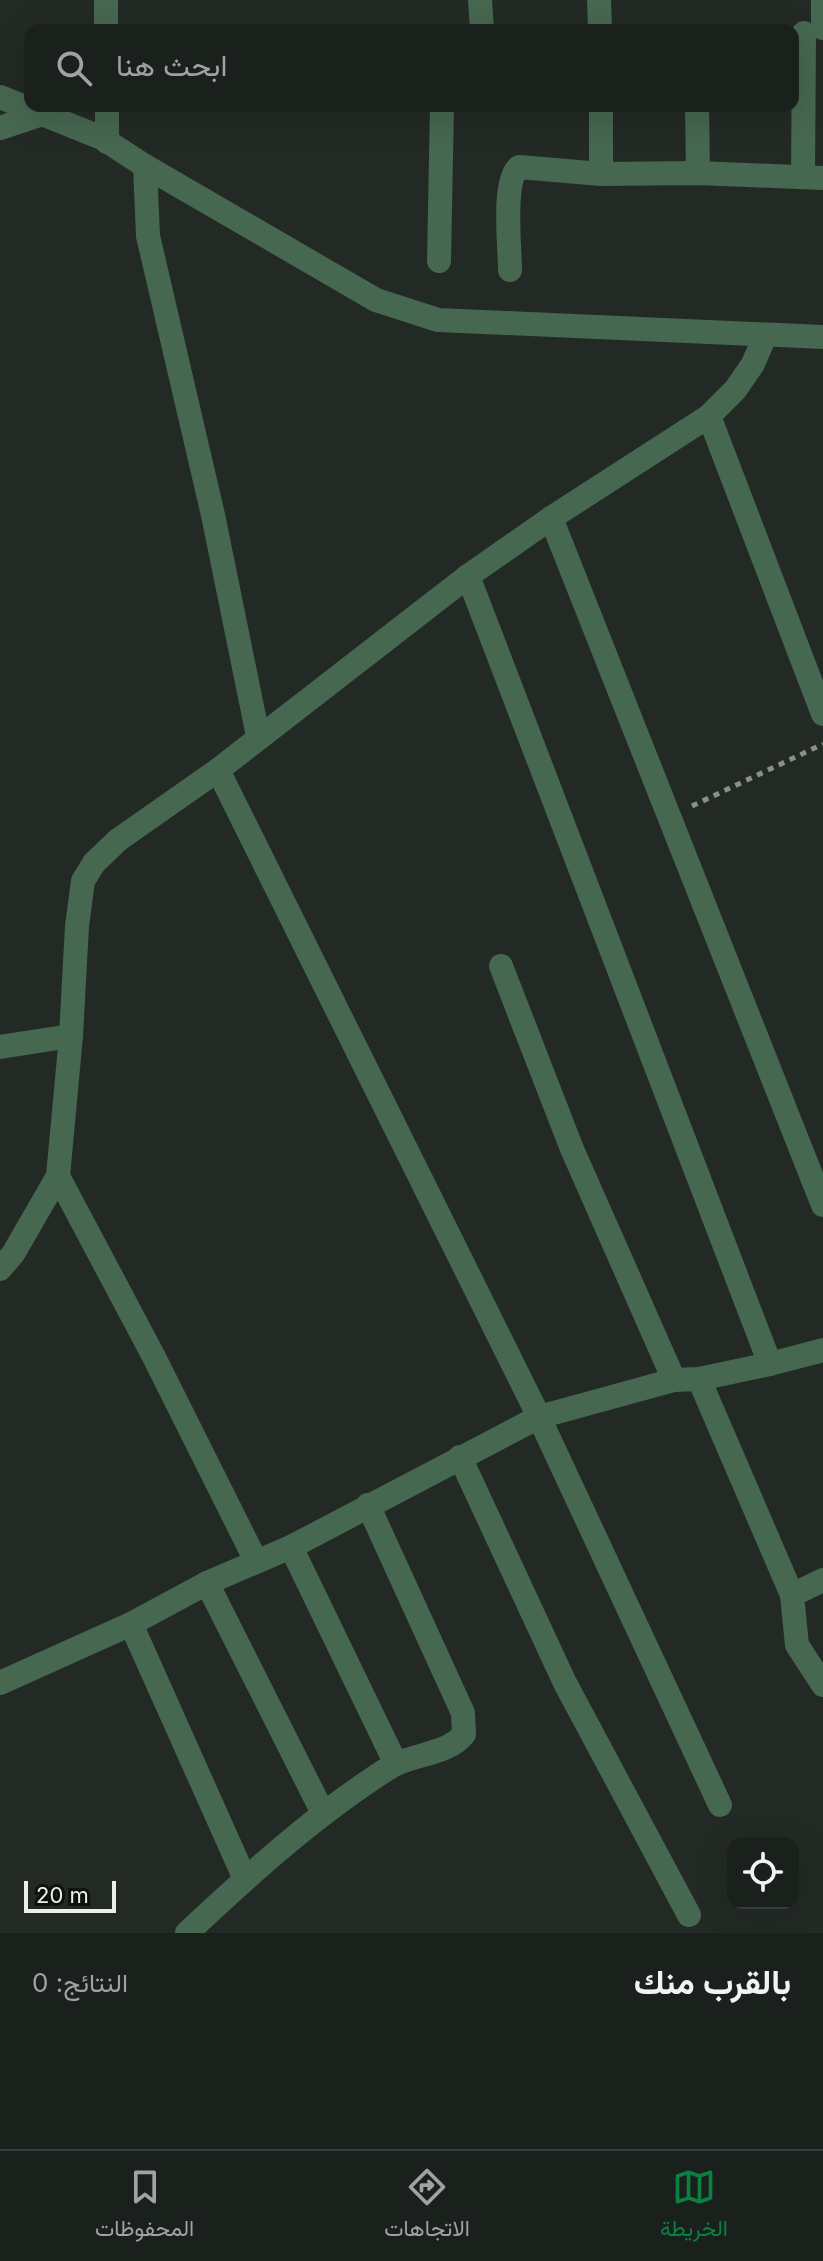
<!DOCTYPE html>
<html lang="ar">
<meta charset="utf-8">
<style>
:root{--surface:#1a201c;--page:#272d29;--text:#f1f3f6;--muted:#9fa3a3;--line:#383e3b;--accent:#0b8043}
body{margin:0;font-family:Inter,Vazirmatn,sans-serif;background:var(--page);color:var(--text);direction:rtl}
.controls{position:absolute;right:24px;bottom:24px;display:grid;overflow:hidden;border-radius:16px;box-shadow:0 8px 32px #0002}
.controls button{width:72px;height:72px;display:grid;place-items:center;padding:0;border:0;border-bottom:2px solid var(--line);background:var(--surface);color:var(--text);font:40px sans-serif}
.scale{position:absolute;left:24px;bottom:20px;width:92px;box-sizing:border-box;padding-left:8px;border:4px solid #eaefeb;border-top:0;font-size:22px;line-height:28px;white-space:nowrap;color:#eaefeb;-webkit-text-stroke:6px #0e120f;paint-order:stroke}
.list{margin:0;padding:0;list-style:none}
h2{display:flex;justify-content:space-between;align-items:center;height:104px;margin:0;padding:0 32px;font-size:34px}
h2 small{font-size:26px;font-weight:400;color:var(--muted)}
.icon{flex:none;width:44px;height:44px;fill:none;stroke:currentColor;stroke-width:2;stroke-linecap:round;stroke-linejoin:round}
.map{position:relative;flex:none;width:823px;height:1933px;overflow:hidden;direction:ltr}
.search{position:absolute;background:var(--surface);box-shadow:0 8px 32px #0002;left:24px;right:24px;top:24px;height:88px;display:flex;align-items:center;gap:20px;box-sizing:border-box;padding:0 28px;border-radius:16px;color:var(--muted);font-size:30px}
.sheet{height:216px;background:var(--surface)}
nav{display:flex;justify-content:space-around;align-items:center;box-sizing:border-box;height:112px;border-top:2px solid var(--line);background:var(--surface);font-size:22px;color:var(--muted)}
nav a{display:grid;justify-items:center;gap:4px}
nav .on{color:var(--accent)}
.map>svg:first-child{display:block}
.lines{fill:none;stroke-linecap:round;stroke-linejoin:round}
.path{stroke:#898f8a;stroke-width:5;stroke-dasharray:6 6;stroke-linecap:butt}
.street{stroke:#466750;stroke-width:24}
</style>
<div class="map">
<svg width="823" height="1933" viewBox="0 0 823 1933">
<rect width="100%" height="100%" fill="#232a25"/>
<g class="lines">
<polyline class="path" points="692,806 823,744"/>
<g class="street">
<polyline points="106,0 106,30"/>
<polyline points="480,0 482,30"/>
<polyline points="599,0 600,30"/>
<polyline points="823,0 823,28"/>
<polyline points="0,97 102,138 145,166 376,300 438,320 823,337"/>
<polyline points="107,106 107,142"/>
<polyline points="601,106 601,174"/>
<polyline points="697,106 698,173"/>
<polyline points="0,128 42,114"/>
<polyline points="145,166 148,236 213,515 258,736"/>
<polyline points="803,177 804,33"/>
<polyline points="439,261 442,106"/>
<path d="M510,270C510,247 502,181 519,167L601,174L698,173L823,178"/>
<polyline points="709,416 823,714"/>
<polyline points="551,518 823,1205"/>
<polyline points="468,576 770,1364"/>
<polyline points="218,770 539,1417 720,1805"/>
<polyline points="501,966 572,1149 674,1380"/>
<polyline points="0,1047 71,1036"/>
<polyline points="58,1176 154,1357 256,1561"/>
<polyline points="0,1269 13,1254 58,1176 71,1036 77,926 83,881 94,863 118,840 218,770 468,576 551,518 709,416 735,390 753,364 765,336"/>
<polyline points="699,1379 792,1595 797,1645 823,1685"/>
<polyline points="460,1457 565,1683 689,1915"/>
<polyline points="291,1547 396,1764"/>
<polyline points="207,1583 323,1813"/>
<polyline points="792,1595 823,1580"/>
<polyline points="131,1624 245,1879"/>
<polyline points="0,1683 131,1624 207,1583 291,1547 539,1417 674,1380 699,1379 770,1364 823,1350"/>
<path d="M187,1933C251,1873 317,1813 392,1766C414,1754 449,1754 464,1734L463,1713L368,1505"/>
</g>
</g>
</svg>
<div class="controls">
<button><svg class="icon" aria-label="locate" viewBox="0 0 24 24"><circle cx="12" cy="12" r="6"/><path d="M12 2v4M12 18v4M2 12h4M18 12h4"/></svg></button>
</div>
<div class="scale">20 m</div>
<div class="search"><svg class="icon" aria-label="search" viewBox="0 0 24 24"><circle cx="10" cy="10" r="6"/><path d="M15 15l6 6"/></svg>ابحث هنا</div>
</div>
<section class="sheet">
<h2>بالقرب منك<small>النتائج: 0</small></h2>
<ul class="list">
</ul>
</section>
<nav>
<a class="on"><svg class="icon" aria-label="map" viewBox="0 0 24 24"><path d="M3 6l6-2 6 2 6-2v14l-6 2-6-2-6 2zM9 4v14M15 6v14"/></svg>الخريطة</a>
<a><svg class="icon" aria-label="directions" viewBox="0 0 24 24"><path d="M12 3l9 9-9 9-9-9zM9 14v-3h6M13 9l2 2-2 2"/></svg>الاتجاهات</a>
<a><svg class="icon" aria-label="saved" viewBox="0 0 24 24"><path d="M7 4h10v16l-5-4-5 4z"/></svg>المحفوظات</a>
</nav>
